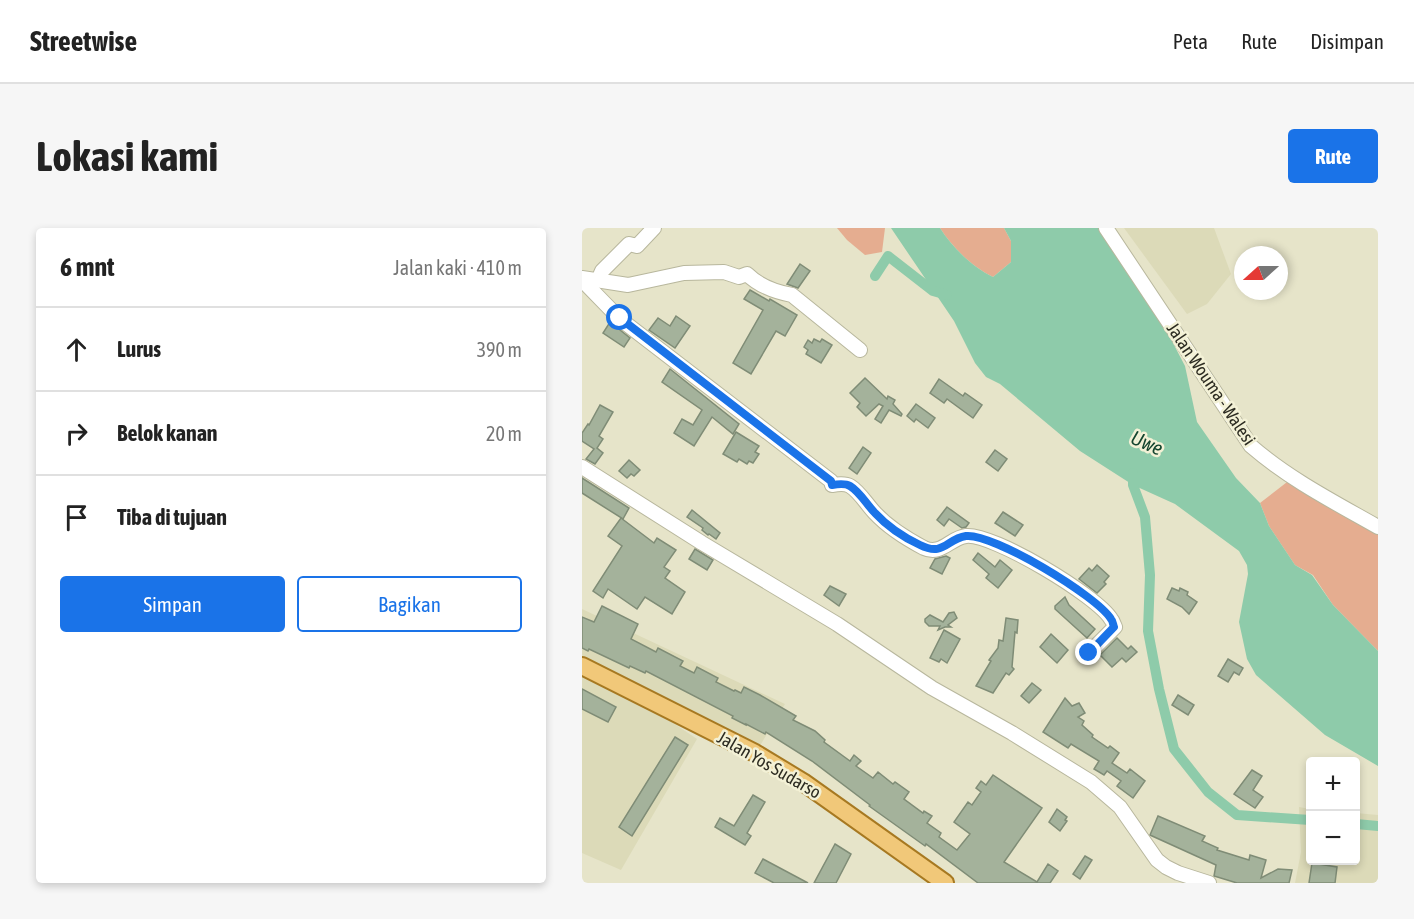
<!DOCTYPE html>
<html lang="id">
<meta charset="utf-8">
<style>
:root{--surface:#fff;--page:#f6f6f6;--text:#222;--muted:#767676;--line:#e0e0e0;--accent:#1a73e8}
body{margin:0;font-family:"Asap Condensed",sans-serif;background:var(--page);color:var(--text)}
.controls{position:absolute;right:18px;bottom:18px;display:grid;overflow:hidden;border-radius:6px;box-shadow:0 3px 9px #0003}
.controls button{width:54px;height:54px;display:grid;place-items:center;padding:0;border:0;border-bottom:2px solid var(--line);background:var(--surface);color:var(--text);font:30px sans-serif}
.compass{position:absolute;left:652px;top:18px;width:54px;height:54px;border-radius:50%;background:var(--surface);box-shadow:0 3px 9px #0003;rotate:249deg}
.stop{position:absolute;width:18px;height:18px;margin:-14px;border:4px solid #1a73e8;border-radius:50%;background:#fff}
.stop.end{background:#1a73e8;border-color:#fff;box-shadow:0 2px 6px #0008}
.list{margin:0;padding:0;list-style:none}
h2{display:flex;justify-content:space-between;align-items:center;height:78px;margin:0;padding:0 24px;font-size:26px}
h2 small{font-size:20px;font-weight:400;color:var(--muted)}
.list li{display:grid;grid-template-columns:39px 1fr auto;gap:18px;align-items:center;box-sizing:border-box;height:84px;padding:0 24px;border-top:2px solid var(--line)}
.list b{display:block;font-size:22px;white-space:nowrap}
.list em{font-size:20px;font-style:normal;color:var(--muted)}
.actions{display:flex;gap:12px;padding:18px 24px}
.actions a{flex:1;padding:14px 0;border:2px solid var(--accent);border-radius:6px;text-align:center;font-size:21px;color:var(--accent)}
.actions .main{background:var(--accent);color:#fff}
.icon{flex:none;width:33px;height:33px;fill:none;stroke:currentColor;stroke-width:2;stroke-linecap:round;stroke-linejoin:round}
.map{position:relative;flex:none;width:796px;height:655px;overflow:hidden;border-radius:6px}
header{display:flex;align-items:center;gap:36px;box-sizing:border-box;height:84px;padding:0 30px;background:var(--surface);border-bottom:2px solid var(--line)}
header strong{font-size:28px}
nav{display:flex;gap:33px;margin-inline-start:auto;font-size:21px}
.intro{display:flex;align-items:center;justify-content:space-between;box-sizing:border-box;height:144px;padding:0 36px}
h1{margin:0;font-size:42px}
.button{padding:15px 27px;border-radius:6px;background:var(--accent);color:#fff;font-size:21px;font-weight:700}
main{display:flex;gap:36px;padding:0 36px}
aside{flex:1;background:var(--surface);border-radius:6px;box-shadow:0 3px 9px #0003}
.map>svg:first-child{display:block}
.built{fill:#dcdab8}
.green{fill:#e5ad90}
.water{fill:#8ecbaa}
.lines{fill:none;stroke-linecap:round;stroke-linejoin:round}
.canal{stroke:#8ecbaa;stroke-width:10}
.building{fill:#a4b29b;stroke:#7f8c76;stroke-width:1.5}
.minor-casing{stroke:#b8b79d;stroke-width:16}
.major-casing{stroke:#a77921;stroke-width:20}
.minor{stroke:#fff;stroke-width:14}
.major{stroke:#f1c879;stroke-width:16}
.route{stroke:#1a73e8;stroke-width:8}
.labels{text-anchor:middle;stroke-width:5;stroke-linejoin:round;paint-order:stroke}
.street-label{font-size:18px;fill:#2d2c22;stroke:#f3f1d6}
.water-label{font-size:20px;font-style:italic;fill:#14452f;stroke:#f3f1d6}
</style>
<header>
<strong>Streetwise</strong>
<nav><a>Peta</a><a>Rute</a><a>Disimpan</a></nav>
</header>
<div class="intro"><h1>Lokasi kami</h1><a class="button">Rute</a></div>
<main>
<aside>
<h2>6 mnt<small>Jalan kaki · 410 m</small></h2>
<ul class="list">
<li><svg class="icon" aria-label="ahead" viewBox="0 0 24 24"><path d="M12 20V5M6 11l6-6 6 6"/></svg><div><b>Lurus</b></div><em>390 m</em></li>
<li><svg class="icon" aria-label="right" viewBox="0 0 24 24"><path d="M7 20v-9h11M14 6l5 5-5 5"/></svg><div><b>Belok kanan</b></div><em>20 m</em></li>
<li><svg class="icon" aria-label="arrive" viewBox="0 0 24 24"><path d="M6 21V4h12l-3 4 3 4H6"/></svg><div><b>Tiba di tujuan</b></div></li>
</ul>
<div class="actions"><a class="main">Simpan</a><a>Bagikan</a></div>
</aside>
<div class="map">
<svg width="796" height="655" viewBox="0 0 796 655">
<rect width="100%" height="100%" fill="#e6e4c9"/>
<g class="built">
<polygon points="542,0 632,0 649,46 625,76 605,86"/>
<polygon points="0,381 203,476 176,521 99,478 0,428"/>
<polygon points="0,446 54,470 115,511 39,642 0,625"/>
<polygon points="717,579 728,581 728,632 774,632 774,585 796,587 796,655 713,655 719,624"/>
</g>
<g class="green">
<polygon points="255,0 303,0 300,24 283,27 265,12"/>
<path d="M358,0H422L429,13V34L411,49C390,39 370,19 358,0Z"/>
<polygon points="709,251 796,298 796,423 751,377 731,347 713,337 687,298 678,275"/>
</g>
<path class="water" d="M309,0H358C370,19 390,39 411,49L429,34V13L422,0H521L568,71L603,138L615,194L654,250L678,275L687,298L713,337L730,347L751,377L796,423V538L743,507L674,447L665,431L657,394L666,346L665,337L657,323L593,276L551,257L498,223L418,156L404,149L393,135L372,93Z"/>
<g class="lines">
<g class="canal">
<polyline points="293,48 306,28 351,63 365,67"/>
<polyline points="551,245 551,257 563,289 568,347 566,403 577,461 592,521 626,564 655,587 728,592"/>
<polyline points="774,596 796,598"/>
</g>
</g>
<g class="building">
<polygon points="218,36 228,43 216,60 205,56"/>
<polygon points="168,62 187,73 188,71 215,87 203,108 194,103 169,146 151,135 181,82 162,71"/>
<polygon points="94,88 108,98 93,120 67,102 76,90 88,98"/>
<polygon points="28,94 48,110 42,119 21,105"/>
<polygon points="232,111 238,114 240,111 250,117 239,135 224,126 226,122 222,119 226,112 230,115"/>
<polygon points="88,141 157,196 151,206 130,189 112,218 92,205 100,191 111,197 120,182 80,154"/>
<polygon points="283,150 305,171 306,168 313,172 311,176 320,186 319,188 307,182 299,195 293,191 301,178 297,176 284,188 275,179 278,175 268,165"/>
<polygon points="357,151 381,168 383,165 400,177 391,190 365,171 362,175 348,165"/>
<polygon points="334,176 353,190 346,200 334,191 332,194 325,188"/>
<polygon points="18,177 31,184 17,208 21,211 15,220 21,225 13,236 4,231 12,221 0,213 0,205 6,196 7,197"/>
<polygon points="154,204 177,218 173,224 177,226 171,235 167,233 165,236 157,231 155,234 141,226"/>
<polygon points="281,219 289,225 275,246 267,240"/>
<polygon points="413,222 425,231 416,243 404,234"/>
<polygon points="47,232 58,242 52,248 49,246 45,250 37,243"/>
<polygon points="0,250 47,280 41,291 0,265"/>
<polygon points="365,279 387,295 384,299 380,300 367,291 362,298 355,292"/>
<polygon points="110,282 138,305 134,311 127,306 126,307 120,302 121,300 105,289"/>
<polygon points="421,284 441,297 433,308 413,295"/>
<polygon points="39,290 72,315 75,310 94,322 82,339 88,343 83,350 103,364 90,386 63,369 55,381 26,361 21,370 11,363 40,318 26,308"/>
<polygon points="113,321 131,332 125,342 107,331"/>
<polygon points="396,325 413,339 418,332 430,342 416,360 404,350 407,346 391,332"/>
<polygon points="364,328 368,330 360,346 348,340 353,331"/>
<polygon points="515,337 527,348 522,354 524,356 515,365 497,351 507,340 510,343"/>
<polygon points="248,358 264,366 257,378 242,367"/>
<polygon points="590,360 597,363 598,360 606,364 605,367 615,374 607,386 600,379 585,371"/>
<polygon points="483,369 487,377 513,401 505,410 473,381 473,378"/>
<polygon points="20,378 56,396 49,411 74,424 76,420 101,433 98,438 112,445 115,439 136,450 134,454 152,463 153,462 159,465 162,459 178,467 214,488 211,492 233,503 243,512 242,514 268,533 272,527 279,533 274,538 291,550 296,544 311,556 313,554 327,564 322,571 341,585 342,583 350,588 345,595 359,605 357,609 375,622 388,606 372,594 386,574 390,577 399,564 394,560 399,553 404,557 411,547 460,580 422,634 455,654 466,636 476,643 468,655 396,655 344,616 343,618 287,578 288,577 230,533 184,504 183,506 164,496 164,497 150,490 151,488 64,443 63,445 48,438 47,440 7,421 6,423 0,420 0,389 12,394"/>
<polygon points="372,384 375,390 366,397 369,399 363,399 356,402 358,398 347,398 343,394 343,391 348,387 361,394 367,385"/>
<polygon points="424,390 436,392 435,405 433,404 430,439 432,441 427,447 424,445 411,465 394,458 409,433 407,432 416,420 417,412 421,413"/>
<polygon points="362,402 378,411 365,435 359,431 357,434 348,430"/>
<polygon points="469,406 486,422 475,435 458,419"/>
<polygon points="535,410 546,421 549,418 555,424 544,434 540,430 530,439 518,427"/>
<polygon points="646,431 661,440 657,447 652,444 646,454 636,448"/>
<polygon points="450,455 459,462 447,475 439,468"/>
<polygon points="0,461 34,479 26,494 0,481"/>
<polygon points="596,467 612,477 606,487 590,477"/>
<polygon points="483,470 490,478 497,475 503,485 496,489 502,493 500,497 511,507 510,509 526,520 528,518 537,525 530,535 545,545 548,541 563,553 551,570 535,558 539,553 525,543 522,547 512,541 517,533 489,516 486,520 461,504"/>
<polygon points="93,509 106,517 50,608 37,599"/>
<polygon points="670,542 680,548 671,562 681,569 673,580 652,566"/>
<polygon points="171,567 183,574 165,605 169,608 163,617 133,599 138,590 152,598"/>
<polygon points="475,581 485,589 483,592 485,593 478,603 467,594"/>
<polygon points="576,588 623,608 620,613 636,620 635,622 667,632 668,627 684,632 679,650 696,641 710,642 707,655 655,655 632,648 634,637 568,607"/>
<polygon points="253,616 269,626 254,655 232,655"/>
<polygon points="503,628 510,632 498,651 491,646"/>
<polygon points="181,631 226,655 192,655 173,645"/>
<polygon points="730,635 755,639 753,655 727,655"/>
</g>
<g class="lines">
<g class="minor-casing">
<g id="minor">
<path d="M524,0L669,218C707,251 752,274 796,299"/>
<path d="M0,50L46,57L102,45L142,44L157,49L165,46C177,58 194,64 210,67L278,122"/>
<path d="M0,52L38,91L249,253L250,257C256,256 263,255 268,258C278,264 285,277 293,285C306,299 325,311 342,320C359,328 368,310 384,308C411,305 515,368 529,391C531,393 532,397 533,399L507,425"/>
<polyline points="16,52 20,43 47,16 55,18 72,0"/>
<polyline points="0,239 120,315 255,396 350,460 430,505 509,554 538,579 575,632 584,639 596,645 627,655"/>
</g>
</g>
<g class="major-casing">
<polyline id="major" points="0,438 173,525 221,554 363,655"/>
</g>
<use href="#minor" class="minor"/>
<use href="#major" class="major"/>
</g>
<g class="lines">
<path class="route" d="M38,90L249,253L250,257C256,256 263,255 268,258C278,264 285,277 293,285C305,298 323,310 338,317C362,329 364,311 384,308C411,305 515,368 529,391C531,393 531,397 532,399L507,425"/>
</g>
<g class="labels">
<g class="street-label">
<text transform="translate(629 156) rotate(56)" y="6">Jalan Wouma - Walesi</text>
<text transform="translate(187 537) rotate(30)" y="6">Jalan Yos Sudarso</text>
</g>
<g class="water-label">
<text transform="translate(565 215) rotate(24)" y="7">Uwe</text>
</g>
</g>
</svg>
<div class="controls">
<button>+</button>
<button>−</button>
</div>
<svg class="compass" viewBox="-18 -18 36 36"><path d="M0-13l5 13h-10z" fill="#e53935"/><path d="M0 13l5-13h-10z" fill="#767676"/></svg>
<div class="stop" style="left:38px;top:90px"></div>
<div class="stop end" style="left:507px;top:425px"></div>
</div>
</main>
